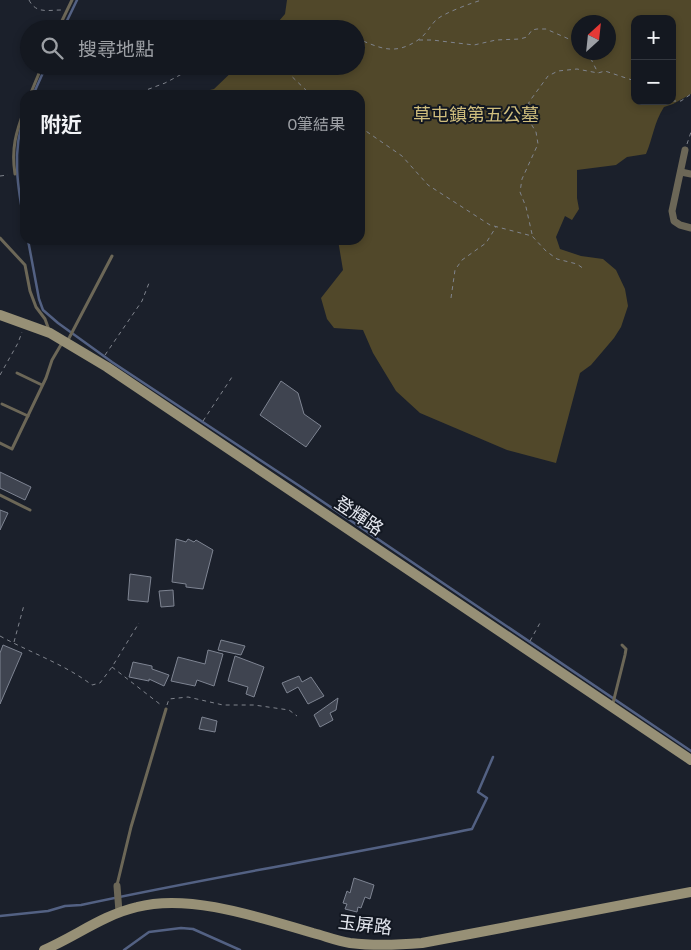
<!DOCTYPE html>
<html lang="zh-TW">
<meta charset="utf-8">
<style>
:root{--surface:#141820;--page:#21252d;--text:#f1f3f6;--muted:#9da0a5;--line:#33373e}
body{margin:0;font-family:Lato,"Noto Sans TC",sans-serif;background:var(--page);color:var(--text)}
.controls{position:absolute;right:15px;top:15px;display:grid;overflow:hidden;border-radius:10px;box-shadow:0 2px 8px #0003}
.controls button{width:45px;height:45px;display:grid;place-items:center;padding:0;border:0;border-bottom:1px solid var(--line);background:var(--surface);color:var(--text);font:25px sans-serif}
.compass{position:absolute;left:571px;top:15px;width:45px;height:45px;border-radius:50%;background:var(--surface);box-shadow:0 2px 8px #0003;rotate:27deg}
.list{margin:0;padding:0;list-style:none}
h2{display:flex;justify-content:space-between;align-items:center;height:65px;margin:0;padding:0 20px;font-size:21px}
h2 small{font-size:16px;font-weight:400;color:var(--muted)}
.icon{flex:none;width:28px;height:28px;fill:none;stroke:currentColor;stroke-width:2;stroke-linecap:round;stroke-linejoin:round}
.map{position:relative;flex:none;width:691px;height:950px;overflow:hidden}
.search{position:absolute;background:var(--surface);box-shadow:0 2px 8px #0003;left:20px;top:20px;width:345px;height:55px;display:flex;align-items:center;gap:12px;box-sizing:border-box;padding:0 18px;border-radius:28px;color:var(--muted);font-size:19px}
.panel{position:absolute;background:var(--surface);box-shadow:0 2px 8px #0003;left:20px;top:90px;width:345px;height:155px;border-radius:15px}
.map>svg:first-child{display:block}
.green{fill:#51482a;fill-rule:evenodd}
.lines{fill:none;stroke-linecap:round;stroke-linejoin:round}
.stream{stroke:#536183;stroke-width:2.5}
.building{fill:#3f4450;stroke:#7e8492}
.path{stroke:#80848d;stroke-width:1;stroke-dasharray:4 4;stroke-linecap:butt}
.lane{stroke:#6c6757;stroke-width:3}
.street{stroke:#6c6757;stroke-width:7}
.secondary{stroke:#979076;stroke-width:10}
.labels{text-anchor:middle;stroke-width:4;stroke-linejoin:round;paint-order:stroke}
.park-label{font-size:18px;fill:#d0be7d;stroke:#121721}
.street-label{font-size:18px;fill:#e3e6ee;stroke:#121721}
</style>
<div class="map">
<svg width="691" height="950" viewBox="0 0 691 950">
<rect width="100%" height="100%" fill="#1b202b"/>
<path class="green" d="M287,0H691V94L673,104L664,107C654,122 653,138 646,154L627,157L616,165L577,170V198L579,209L572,220L565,216L556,237L560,249L581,256L603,259L616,270L625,289L628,306L621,327L614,338L591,365L580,373L556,463L507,450L420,413L396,391L373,353L363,330L334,328L327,319L321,298L343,270L338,240H360V95H189L214,89L238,66H356V29H272L285,14ZM635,19H672V101H635ZM578,22H608V52H578Z"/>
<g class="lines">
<g class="stream">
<polyline points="63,29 77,0"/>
<polyline points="33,95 46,66"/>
<path d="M25,115C11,150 18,191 25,226"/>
<polyline points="28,240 39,299 43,310 58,323 112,362 301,487 691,751"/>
<path d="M0,916L48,911L65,906L81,905C211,877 342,856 472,829L487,798L478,792L493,757"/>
<polyline points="124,950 149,932 181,928 193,929 240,950"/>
</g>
</g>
<g class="building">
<polygon points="281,381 298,393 304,414 321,426 306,447 260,415"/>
<polygon points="0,472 31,487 25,500 0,488"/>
<polygon points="0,510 8,513 0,530"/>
<polygon points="176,539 186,542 188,539 194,542 196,540 213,550 203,589 186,587 186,584 172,582"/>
<polygon points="130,574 151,577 148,602 128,600"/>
<polygon points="173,590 174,606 161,607 159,591"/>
<polygon points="221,640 245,646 241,655 218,650"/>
<polygon points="3,645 22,653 0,704 0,653"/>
<polygon points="208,650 223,654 214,686 197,680 195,686 171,681 178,657 205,664"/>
<polygon points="235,656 264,667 254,697 246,694 248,687 228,681"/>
<polygon points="133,662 152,666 152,669 169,675 164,686 149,679 149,681 129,677"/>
<polygon points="299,676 302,682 311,677 324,696 308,704 298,687 287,693 282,683"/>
<polygon points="338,698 336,710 330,713 333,720 320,727 314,715"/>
<polygon points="202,717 217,721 215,732 199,729"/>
<polygon points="354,878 374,885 370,899 365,897 361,908 358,907 357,912 345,909 347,904 343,903 347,891 350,893"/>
</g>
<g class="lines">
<g class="path">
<path d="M29,0C36,14 48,10 61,10"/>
<path d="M356,38C380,48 394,56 418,40C425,36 430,26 436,20C444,13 471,3 482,0"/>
<polyline points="419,40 432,40 474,45 496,40 520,39 527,37 532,30 537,29 546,29 578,43"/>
<polyline points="586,52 591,59 598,73"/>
<polyline points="281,66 311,95"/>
<polyline points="133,95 165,83 197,66"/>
<polyline points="672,101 681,101 691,94"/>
<polyline points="360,127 402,156 428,185 490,225 532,236 546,251 557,259 577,264 584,269"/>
<polyline points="687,144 691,132"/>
<polyline points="0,176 8,175"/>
<polyline points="532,234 526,207 520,192 522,179 538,144 536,132 530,122 528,113 529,102 548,76 558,71 577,69 598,73 605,71 635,81"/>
<polyline points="451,298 455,270 462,260 486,243 496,227"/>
<polyline points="105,355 142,301 149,283"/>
<polyline points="0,375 18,343 22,332"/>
<polyline points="203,421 232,377"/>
<path d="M0,636C31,653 64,664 92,685L100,683L112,667L139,623"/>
<polyline points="530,641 540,623"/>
<polyline points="14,642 24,605"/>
<polyline points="112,667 161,705"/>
<polyline points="167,705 169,699 188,697 223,705 254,705 289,710 297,716"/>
</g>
<g class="lane">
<polyline points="58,29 72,0"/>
<polyline points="30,95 42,66"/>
<path d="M15,174C11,149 16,132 25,108"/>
<polyline points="0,238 25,265 30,291 36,307 45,319 49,330"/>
<polyline points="67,342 112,256"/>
<polyline points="17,373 42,385"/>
<polyline points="2,404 28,416"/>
<polyline points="0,443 12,449 46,378 52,360 62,343"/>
<polyline points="0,495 30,510"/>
<polyline points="613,703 625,655 626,649 622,645"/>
<polyline points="117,885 131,827 166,709"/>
</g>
<g class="street">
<polyline points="685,150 672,211 674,221 680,225 691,228"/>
<polyline points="681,172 691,174"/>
<polyline points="117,886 119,912"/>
</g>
<g class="secondary">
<polyline points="0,315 50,333 107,367 691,760"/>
<path d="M44,950C76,936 103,915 137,907C190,893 261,918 313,933C325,936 337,941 350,943C374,946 398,945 422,943L691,892"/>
</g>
</g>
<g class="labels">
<g class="park-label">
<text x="476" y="121">草屯鎮第五公墓</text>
</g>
<g class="street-label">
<text transform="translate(359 516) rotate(34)" y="6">登輝路</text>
<text transform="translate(365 925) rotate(7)" y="6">玉屏路</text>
</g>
</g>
</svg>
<div class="controls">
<button>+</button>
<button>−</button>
</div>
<svg class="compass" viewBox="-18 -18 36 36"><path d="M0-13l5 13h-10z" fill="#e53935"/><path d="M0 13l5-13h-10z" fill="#9da0a5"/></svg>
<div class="search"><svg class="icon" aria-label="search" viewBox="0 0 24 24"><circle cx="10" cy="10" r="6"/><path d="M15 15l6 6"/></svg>搜尋地點</div>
<section class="panel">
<h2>附近<small>0筆結果</small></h2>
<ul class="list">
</ul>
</section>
</div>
